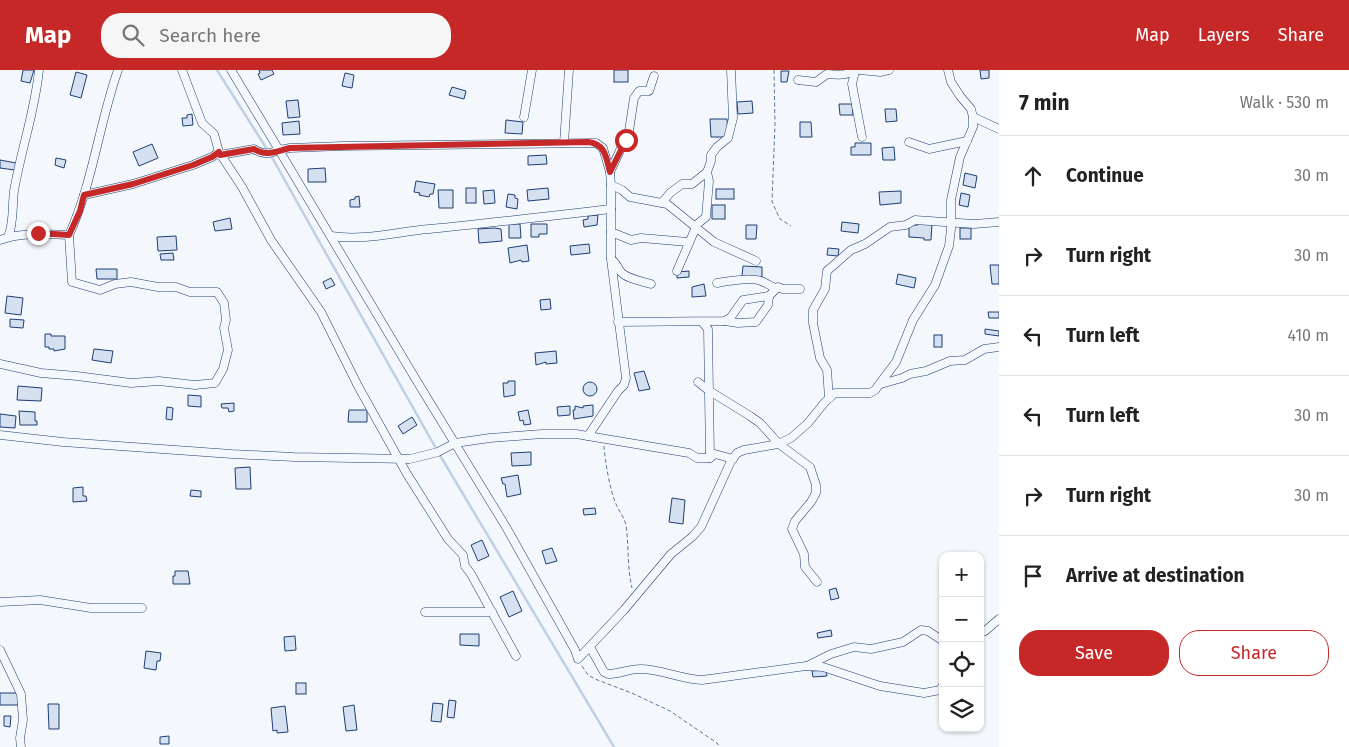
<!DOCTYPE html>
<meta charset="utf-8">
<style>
:root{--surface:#fff;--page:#f6f6f6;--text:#222;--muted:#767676;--line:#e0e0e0;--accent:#c62828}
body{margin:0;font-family:"Fira Sans",sans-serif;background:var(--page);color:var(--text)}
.controls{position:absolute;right:15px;bottom:15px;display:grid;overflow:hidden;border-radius:10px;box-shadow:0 1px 4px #0004}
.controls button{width:45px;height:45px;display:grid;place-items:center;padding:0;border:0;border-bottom:1px solid var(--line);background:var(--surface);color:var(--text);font:25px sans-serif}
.stop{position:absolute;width:15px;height:15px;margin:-11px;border:4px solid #c62828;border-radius:50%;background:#fff}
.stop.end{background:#c62828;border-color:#fff;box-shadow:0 1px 5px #0008}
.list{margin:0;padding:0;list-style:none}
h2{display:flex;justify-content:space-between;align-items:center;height:65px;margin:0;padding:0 20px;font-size:21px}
h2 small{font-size:16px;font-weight:400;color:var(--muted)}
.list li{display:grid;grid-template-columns:32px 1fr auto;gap:15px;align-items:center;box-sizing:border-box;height:80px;padding:0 20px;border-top:1px solid var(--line)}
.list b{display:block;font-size:19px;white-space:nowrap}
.list em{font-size:16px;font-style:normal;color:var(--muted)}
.actions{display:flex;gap:10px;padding:15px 20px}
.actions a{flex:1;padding:11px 0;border:1px solid var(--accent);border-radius:20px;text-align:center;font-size:18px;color:var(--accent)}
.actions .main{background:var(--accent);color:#fff}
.icon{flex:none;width:28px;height:28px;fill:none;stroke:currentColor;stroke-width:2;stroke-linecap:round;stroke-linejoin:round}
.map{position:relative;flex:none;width:999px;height:677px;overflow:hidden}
header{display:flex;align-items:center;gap:30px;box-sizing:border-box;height:70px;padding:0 25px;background:var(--accent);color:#fff}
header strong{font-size:24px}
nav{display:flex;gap:28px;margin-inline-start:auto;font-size:18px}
.search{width:350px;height:45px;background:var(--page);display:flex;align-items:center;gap:12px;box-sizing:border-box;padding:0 18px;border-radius:20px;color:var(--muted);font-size:19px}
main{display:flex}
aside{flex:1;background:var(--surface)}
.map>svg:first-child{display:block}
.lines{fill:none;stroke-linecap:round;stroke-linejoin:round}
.stream{stroke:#bed0e5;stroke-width:2.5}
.building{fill:#d5e0f0;stroke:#1d3f73}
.minor-casing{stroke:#1d3f73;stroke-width:9}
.path{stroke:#5e769c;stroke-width:1;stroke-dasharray:4 2.5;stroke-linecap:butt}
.minor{stroke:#f4f7fb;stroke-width:8}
.route{stroke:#c62828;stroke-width:6}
</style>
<header>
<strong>Map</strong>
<div class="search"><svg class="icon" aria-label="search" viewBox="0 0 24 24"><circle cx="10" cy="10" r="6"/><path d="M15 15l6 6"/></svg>Search here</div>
<nav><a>Map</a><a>Layers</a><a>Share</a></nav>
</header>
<main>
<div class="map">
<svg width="999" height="677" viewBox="0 0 999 677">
<rect width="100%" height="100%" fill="#f4f7fb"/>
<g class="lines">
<polyline class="stream" points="217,0 270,84 438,382 614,677"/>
</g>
<g class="building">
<polygon points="23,0 34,0 30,13 21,11"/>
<polygon points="259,0 272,0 274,4 261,10 258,4 260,3"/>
<rect x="614" y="0" width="14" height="12"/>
<polygon points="980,0 989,0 989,8 981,9"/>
<polygon points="781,1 789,1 787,12 781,12"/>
<polygon points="76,2 87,5 81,28 70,25"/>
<polygon points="345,3 354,5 352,18 342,16"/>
<polygon points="452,17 466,21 464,29 449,25"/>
<polygon points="298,30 300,47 288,48 286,31"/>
<polygon points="752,31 753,43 738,44 737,32"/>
<polygon points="839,34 852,34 853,45 840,45"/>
<polygon points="885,39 896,39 897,51 886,52"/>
<polygon points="192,44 193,55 183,56 182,48 187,48 187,45"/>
<polygon points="710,49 727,49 728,67 711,67"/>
<polygon points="506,50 523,52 522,64 505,63"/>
<polygon points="299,51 300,64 283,65 282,53"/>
<polygon points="800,52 811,52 812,67 800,67"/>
<polygon points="855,73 871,73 871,85 851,85 851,77 855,77"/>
<polygon points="152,74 158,88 139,96 133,82"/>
<polygon points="894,77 895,90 883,90 882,78"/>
<polygon points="546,85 547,94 528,95 528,86"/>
<polygon points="56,88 66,90 64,98 55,95"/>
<polygon points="0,90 16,93 15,100 0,98"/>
<polygon points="325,98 326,112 308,112 308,99"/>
<polygon points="965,103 977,106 975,118 963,115"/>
<polygon points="416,111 435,114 433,124 430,124 429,127 419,125 420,123 414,122"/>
<rect x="466" y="118" width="10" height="15"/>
<polygon points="548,118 549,129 528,131 527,120"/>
<rect x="716" y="119" width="18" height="10"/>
<polygon points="438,120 453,120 453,138 439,138"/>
<polygon points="494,120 495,133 484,134 483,121"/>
<polygon points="901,121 901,133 880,135 879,122"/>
<polygon points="961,123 970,125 968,137 959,135"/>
<polygon points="508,124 515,125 515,128 518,129 517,139 506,137"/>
<polygon points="359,126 360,137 350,137 350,130 355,129 355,127"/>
<rect x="712" y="135" width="13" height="14"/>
<polygon points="598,145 597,155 584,157 583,150 588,149 588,146"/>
<polygon points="230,148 232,159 215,161 213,152"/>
<polygon points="842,152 859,154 858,163 841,161"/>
<polygon points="918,152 932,153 931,170 924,170 924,168 909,167 909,155 918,155"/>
<polygon points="509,154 520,154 521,168 509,168"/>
<polygon points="531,154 547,154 547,164 539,164 539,167 531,167"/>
<polygon points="746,155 757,155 756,169 746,169"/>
<polygon points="494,158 501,159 502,171 479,173 478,159"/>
<rect x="960" y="158" width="11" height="11"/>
<polygon points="176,166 177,180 158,181 157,167"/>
<polygon points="589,174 590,183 571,185 570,176"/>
<polygon points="527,175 529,191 522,192 521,190 510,193 508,178"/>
<polygon points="828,178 839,179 838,186 827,185"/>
<polygon points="173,183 174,190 161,190 160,184"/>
<polygon points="990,195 999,195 999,214 992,214"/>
<polygon points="743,196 762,197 762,207 742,206"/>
<polygon points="96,199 117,199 117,209 97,209"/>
<polygon points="689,201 689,207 677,208 677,202"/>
<polygon points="898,204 916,208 914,218 896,214"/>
<polygon points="331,208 335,215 326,219 323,212"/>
<polygon points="704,214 706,226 692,227 692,217"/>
<polygon points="7,226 23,228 21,245 5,243"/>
<polygon points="550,229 551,239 541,240 540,230"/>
<polygon points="988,242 999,242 999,248 989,248"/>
<polygon points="10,249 24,250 23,258 10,257"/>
<polygon points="985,259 999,261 999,266 985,264"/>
<polygon points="45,264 51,264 51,266 65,266 65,279 54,281 54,279 49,279 49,277 45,277"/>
<rect x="934" y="265" width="8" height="12"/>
<polygon points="94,279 113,281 111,293 92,290"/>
<polygon points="556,281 557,293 546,294 546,292 536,295 535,283"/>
<polygon points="644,301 650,319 639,321 634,303"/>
<polygon points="508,311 515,311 515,325 504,327 503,313 508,313"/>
<circle cx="590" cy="319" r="7"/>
<polygon points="18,316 42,318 41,331 17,330"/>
<polygon points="188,325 201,326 201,337 188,336"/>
<polygon points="234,333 234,341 229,342 228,338 222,338 221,334"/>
<polygon points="593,335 593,346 574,349 573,340 575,340 575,336 583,338 583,336"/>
<polygon points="570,336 570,345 558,346 557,337"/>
<polygon points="167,337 173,338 172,350 166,349"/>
<polygon points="349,340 367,340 367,352 348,352"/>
<polygon points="528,340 531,354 524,355 523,350 520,351 518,342"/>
<polygon points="19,341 35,342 35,351 37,351 37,355 20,355"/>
<polygon points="0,344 16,346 15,358 0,357"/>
<polygon points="412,347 417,355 403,364 398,356"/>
<polygon points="531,382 531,395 512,396 511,383"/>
<polygon points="250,397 251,419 236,419 235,398"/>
<polygon points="518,405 521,424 507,427 505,414 503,414 501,408"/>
<polygon points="83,417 83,426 86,426 87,431 73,432 73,418"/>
<polygon points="191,420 201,421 201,427 190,426"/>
<polygon points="672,428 685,430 683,454 669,452"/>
<polygon points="595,438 596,444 584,445 583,439"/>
<polygon points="482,470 489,486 478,491 471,475"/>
<polygon points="552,478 557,491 546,494 542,481"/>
<polygon points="175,501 188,501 190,514 173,514 173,506 175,506"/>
<polygon points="836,518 839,528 831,530 829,520"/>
<polygon points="513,521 522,541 509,547 500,527"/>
<polygon points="831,560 832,566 818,568 817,563"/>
<polygon points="460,564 479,564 479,576 460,575"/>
<polygon points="295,566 296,580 285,581 284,567"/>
<polygon points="146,581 161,583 160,591 157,591 156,600 144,598"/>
<polygon points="826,600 827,606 813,607 812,601"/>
<rect x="296" y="613" width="10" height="11"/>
<rect x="0" y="623" width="18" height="12"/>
<polygon points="449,630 456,631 454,648 447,647"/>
<polygon points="433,633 443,634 441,652 431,651"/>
<polygon points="48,634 59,634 59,659 49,659"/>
<polygon points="354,635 357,660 346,661 343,637"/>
<polygon points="285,636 288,662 277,663 277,660 273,661 271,638"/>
<polygon points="4,646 11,646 10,657 4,656"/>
<polygon points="169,666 169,674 160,674 160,667"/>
</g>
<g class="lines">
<g class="minor-casing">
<g id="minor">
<polyline points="182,0 202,53 214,64 219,82 242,117 271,170 321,242 358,316 407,404 448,469 463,485 465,496 471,504 516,586"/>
<polyline points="231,0 279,80 290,78 342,76 596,73 603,78 610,102 611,115 622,120 630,127 667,134 714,172 756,191"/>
<polyline points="860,0 880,2 889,0"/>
<polyline points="855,1 852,14 862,67"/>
<path d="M798,10L816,12L827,4C837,5 846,6 855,0"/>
<polyline points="524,47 532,0"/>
<polyline points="973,47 999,59"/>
<polyline points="909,72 929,79 967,71"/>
<polyline points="564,73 569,0"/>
<path d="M220,85L254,79C263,85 269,84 279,80L418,313L506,457L575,580L578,589L624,540L671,484L692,467L701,457L731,391L737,383L744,380L778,374L791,368L808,353L825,332L835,323H870L875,320L896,292L913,250L935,215L949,176L951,159V130L960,87L973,57V47L971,39L960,26L951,12L948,0"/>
<polyline points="610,102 629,61 634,28 639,21 649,21 654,6"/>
<polyline points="84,125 133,114 193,95 212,87 219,82"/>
<polyline points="662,133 670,123 682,114 692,114 707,102"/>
<polyline points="695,156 706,147 709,111 707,102 711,91 711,85 717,77 728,68 733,48 731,0"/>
<polyline points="611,162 631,170 641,168 688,172"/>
<path d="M69,165C93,112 99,54 118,0"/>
<path d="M331,166C364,171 395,162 429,159C490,153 550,146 611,139"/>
<path d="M8,167C14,153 12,137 14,121C21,80 35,41 39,0"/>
<path d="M0,170C22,162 46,164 69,165L72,212L100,220L115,214L131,212L158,217H176L190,222H217L224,233L226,250L224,258L228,280L223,299L215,313L195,315L159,311L131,313L77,306L41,303L0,294"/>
<path d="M611,189C617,193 617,197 621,202C627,209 642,211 651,214"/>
<polyline points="677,201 696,157"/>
<path d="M717,213C728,211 750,207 761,211C766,213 771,216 775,218"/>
<polyline points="725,251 738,253 756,252 768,235 769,226"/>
<polyline points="618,252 725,251 731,247 743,230 769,226 778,217 783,219 800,219"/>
<polyline points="703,253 708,259 710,388"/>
<polyline points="698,312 708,320 750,346 760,353 779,374 810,397 816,415 816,423 811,432 795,451 792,459 804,484 805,497 817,512"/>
<polyline points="881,314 902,308 910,304 926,301 950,291 965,290 984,279 999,277"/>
<polyline points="829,328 827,300 820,288 813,253 813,240 825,219 827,201 851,180 865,174 890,157 906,155 915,150 974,154 999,152"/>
<polyline points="0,365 63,372 232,384 294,387 410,389 438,382 455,373 490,368 542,364 576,364 689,383 697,388 710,388 715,384 733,389"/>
<polyline points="588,366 618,321 624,315 626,308 611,189 611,115"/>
<polyline points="0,532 40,530 91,538 142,538"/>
<polyline points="425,542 492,542"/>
<polyline points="980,562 985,561 999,549"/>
<path d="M590,577L604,602L608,604C619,604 629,599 640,599C661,599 681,609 702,610L806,596L823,597L880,616L924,623L940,620L943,615"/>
<polyline points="0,580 21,624 23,650 20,668 21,677"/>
<polyline points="807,596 831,584 854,577 871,579 903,572 921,560 928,561 943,571"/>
</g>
</g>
<g class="path">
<polyline points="774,0 775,54 772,132 780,149 791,156"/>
<path d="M604,376C605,391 610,421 616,434C619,441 624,447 626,455C629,476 627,497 632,518"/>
<polyline points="582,596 588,605 595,609 634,624 670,641 717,673 720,677"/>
</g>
<use href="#minor" class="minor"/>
</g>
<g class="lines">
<path class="route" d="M38,163L69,165L80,141L84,125L133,114L193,95L212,87L219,82L220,85L254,79C266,87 277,81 290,78L588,72C606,74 606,88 610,102L626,70"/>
</g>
</svg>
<div class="controls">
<button>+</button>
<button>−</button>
<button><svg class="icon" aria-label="locate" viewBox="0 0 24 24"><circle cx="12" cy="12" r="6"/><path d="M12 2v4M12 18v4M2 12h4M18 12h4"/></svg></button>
<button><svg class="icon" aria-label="layers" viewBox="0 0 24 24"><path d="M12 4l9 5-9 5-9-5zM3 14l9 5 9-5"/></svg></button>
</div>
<div class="stop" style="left:626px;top:70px"></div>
<div class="stop end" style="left:38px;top:163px"></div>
</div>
<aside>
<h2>7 min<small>Walk · 530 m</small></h2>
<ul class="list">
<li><svg class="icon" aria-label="ahead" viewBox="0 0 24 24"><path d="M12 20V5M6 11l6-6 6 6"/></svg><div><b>Continue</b></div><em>30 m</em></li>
<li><svg class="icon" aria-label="right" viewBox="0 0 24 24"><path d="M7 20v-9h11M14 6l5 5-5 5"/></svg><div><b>Turn right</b></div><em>30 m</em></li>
<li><svg class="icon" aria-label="left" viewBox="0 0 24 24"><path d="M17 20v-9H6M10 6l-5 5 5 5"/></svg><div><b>Turn left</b></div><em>410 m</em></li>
<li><svg class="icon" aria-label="left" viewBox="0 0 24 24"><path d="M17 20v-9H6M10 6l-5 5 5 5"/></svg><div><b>Turn left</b></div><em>30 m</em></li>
<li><svg class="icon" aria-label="right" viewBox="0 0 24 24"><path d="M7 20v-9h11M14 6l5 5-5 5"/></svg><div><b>Turn right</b></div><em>30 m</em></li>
<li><svg class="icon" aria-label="arrive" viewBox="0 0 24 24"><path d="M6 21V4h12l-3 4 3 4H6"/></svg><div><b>Arrive at destination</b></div></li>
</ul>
<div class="actions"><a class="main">Save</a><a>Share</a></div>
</aside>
</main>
